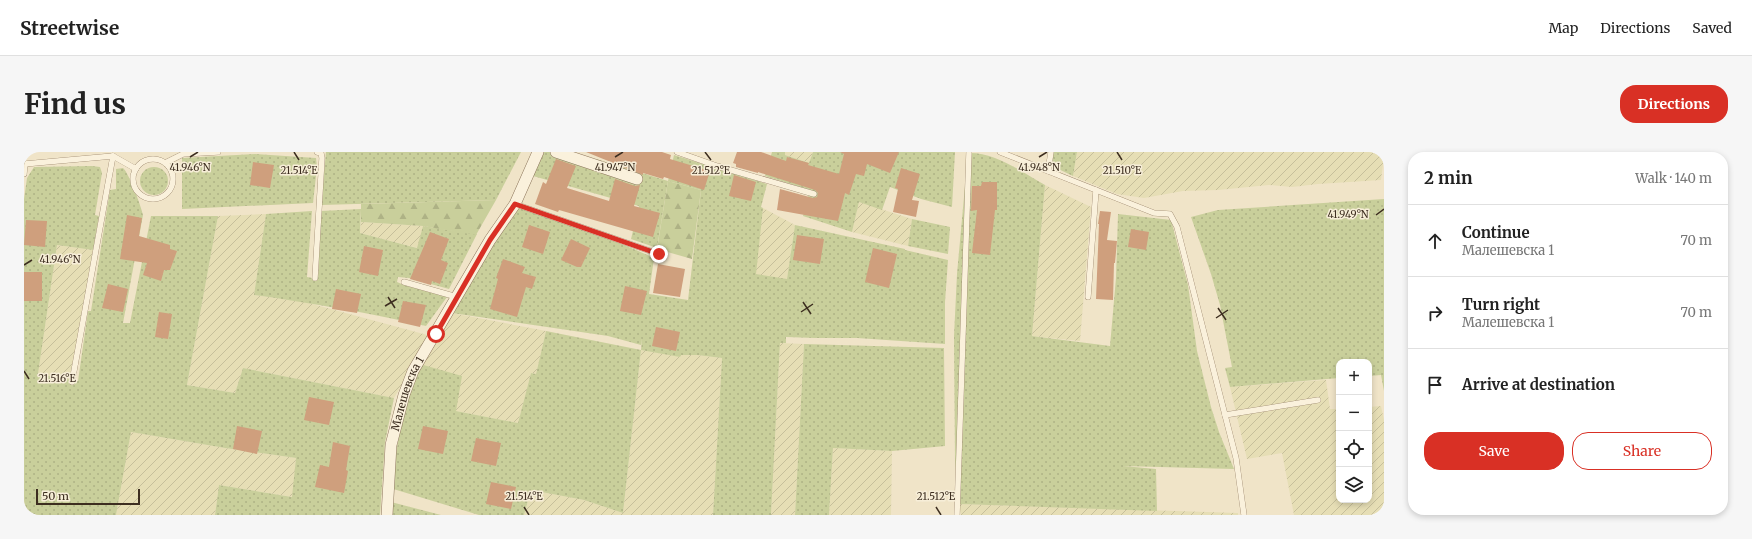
<!DOCTYPE html>
<meta charset="utf-8">
<style>
:root{--surface:#fff;--page:#f6f6f6;--text:#222;--muted:#767676;--line:#e0e0e0;--accent:#d93025}
body{margin:0;font-family:Merriweather,serif;background:var(--page);color:var(--text)}
.controls{position:absolute;right:12px;bottom:12px;display:grid;overflow:hidden;border-radius:8px;box-shadow:0 2px 6px #0003}
.controls button{width:36px;height:36px;display:grid;place-items:center;padding:0;border:0;border-bottom:1px solid var(--line);background:var(--surface);color:var(--text);font:20px sans-serif}
.scale{position:absolute;left:12px;bottom:10px;width:104px;box-sizing:border-box;padding-left:4px;border:2px solid #3d2e20;border-top:0;font-size:11px;line-height:14px;white-space:nowrap;color:#3d2e20;-webkit-text-stroke:3px #f7eed8;paint-order:stroke}
.stop{position:absolute;width:12px;height:12px;margin:-9px;border:3px solid #d93025;border-radius:50%;background:#fff}
.stop.end{background:#d93025;border-color:#fff;box-shadow:0 1px 4px #0008}
.list{margin:0;padding:0;list-style:none}
h2{display:flex;justify-content:space-between;align-items:center;height:52px;margin:0;padding:0 16px;font-size:17px}
h2 small{font-size:13px;font-weight:400;color:var(--muted)}
.list li{display:grid;grid-template-columns:26px 1fr auto;gap:12px;align-items:center;box-sizing:border-box;height:72px;padding:0 16px;border-top:1px solid var(--line)}
.list b{display:block;font-size:15px;white-space:nowrap}
.list p{margin:0;font-size:13px;white-space:nowrap;color:var(--muted)}
.list em{font-size:13px;font-style:normal;color:var(--muted)}
.actions{display:flex;gap:8px;padding:12px 16px}
.actions a{flex:1;padding:9px 0;border:1px solid var(--accent);border-radius:16px;text-align:center;font-size:14px;color:var(--accent)}
.actions .main{background:var(--accent);color:#fff}
.icon{flex:none;width:22px;height:22px;fill:none;stroke:currentColor;stroke-width:2;stroke-linecap:round;stroke-linejoin:round}
.map{position:relative;flex:none;width:1360px;height:363px;overflow:hidden;border-radius:16px}
header{display:flex;align-items:center;gap:24px;box-sizing:border-box;height:56px;padding:0 20px;background:var(--surface);border-bottom:1px solid var(--line)}
header strong{font-size:19px}
nav{display:flex;gap:22px;margin-inline-start:auto;font-size:14px}
.intro{display:flex;align-items:center;justify-content:space-between;box-sizing:border-box;height:96px;padding:0 24px}
h1{margin:0;font-size:28px}
.button{padding:10px 18px;border-radius:16px;background:var(--accent);color:#fff;font-size:14px;font-weight:700}
main{display:flex;gap:24px;padding:0 24px}
aside{flex:1;background:var(--surface);border-radius:16px;box-shadow:0 2px 6px #0003}
.map>svg:first-child{display:block}
.farmland{fill:url(#farmland-furrows)}
.grass{fill:url(#grass-dots)}
.forest{fill:url(#forest-firs)}
.building{fill:#cf9f7d}
.lines{fill:none;stroke-linecap:round;stroke-linejoin:round}
.service-casing{stroke:#8d765c;stroke-width:6}
.minor-casing{stroke:#8d765c;stroke-width:12}
.service{stroke:#faf1dc;stroke-width:5.5}
.minor{stroke:#faf1dc;stroke-width:11}
.route{stroke:#d93025;stroke-width:5}
.ticks{fill:none;stroke:#3d2e20;stroke-width:1.5}
.labels{text-anchor:middle;stroke-width:3;stroke-linejoin:round;paint-order:stroke}
.street-label{font-size:11px;fill:#3d2e20;stroke:#f7eed8}
.ticks-label{font-size:10px;text-anchor:middle;fill:#3d2e20;stroke:#f7eed8;stroke-width:3;stroke-linejoin:round;paint-order:stroke}
</style>
<header>
<strong>Streetwise</strong>
<nav><a>Map</a><a>Directions</a><a>Saved</a></nav>
</header>
<div class="intro"><h1>Find us</h1><a class="button">Directions</a></div>
<main>
<div class="map">
<svg width="1360" height="363" viewBox="0 0 1360 363">
<defs>
<pattern id="farmland-furrows" width="10" height="10" patternUnits="userSpaceOnUse"><rect width="10" height="10" fill="#e6deb5"/><path d="M-1 1l2-2M0 10L10 0M9 11l2-2" fill="none" stroke="#c6bf9b"/></pattern>
<pattern id="grass-dots" width="8" height="8" patternUnits="userSpaceOnUse"><rect width="8" height="8" fill="#c9cf9b"/><path d="M2 2h.1M6 6h.1" fill="none" stroke="#aeb285" stroke-width="1.8" stroke-linecap="round"/></pattern>
<pattern id="forest-firs" width="22" height="20" patternUnits="userSpaceOnUse"><rect width="22" height="20" fill="#c9cf9b"/><path d="M5 1l3.5 6h-7zM16 11l3.5 6h-7z" fill="#aeb285"/></pattern>
</defs>
<rect width="100%" height="100%" fill="#f0e4c8"/>
<g class="farmland">
<polygon points="761,0 789,0 785,11 761,3"/>
<polygon points="1053,0 1360,0 1360,4 1357,28 1294,32 1268,35 1245,33 1194,38 1159,39 1120,46 1093,42 1049,24"/>
<polygon points="1021,33 1067,55 1056,189 1008,184"/>
<polygon points="835,50 888,67 884,94 828,80"/>
<polygon points="739,56 771,73 763,128 731,122"/>
<polygon points="242,62 230,143 281,150 407,184 370,246 219,216 211,241 163,233 194,64"/>
<polygon points="337,70 399,74 394,96 336,81"/>
<polygon points="33,93 69,98 55,184 45,227 14,222"/>
<polygon points="428,161 522,179 512,222 507,221 494,271 432,259 396,212"/>
<polygon points="756,191 780,192 771,363 747,363"/>
<polygon points="617,198 656,203 673,203 698,206 689,363 500,363 507,338 560,348 599,361"/>
<polygon points="1302,228 1306,257 1315,257 1315,348 1345,348 1345,255 1357,254 1360,268 1360,363 1270,363 1258,301 1223,307 1206,235"/>
<polygon points="107,280 201,296 272,306 269,345 195,333 191,363 92,363"/>
<polygon points="809,296 868,299 867,363 805,363"/>
<polygon points="935,352 1214,361 1214,363 937,363"/>
</g>
<g class="grass">
<polygon points="302,0 497,0 472,48 297,53"/>
<path d="M520,0H528L570,12L572,7L644,29L650,3L743,32L737,55L739,56L732,122L763,127L771,73L881,97V98L924,108L921,150V192L833,186H791L762,185V191H756L747,363H689L698,206L673,203H657L656,205L617,198L599,361L560,348L507,338L500,363H455L366,336L381,249L396,212L438,224L432,259L494,271L507,221L512,222L522,179L617,198L618,186L617,193L584,184L428,161L492,54C538,72 585,85 630,106L625,142L664,148L677,38L644,29L633,96L607,87L615,54L509,24Z"/>
<polygon points="748,0 761,0 761,3 785,11 789,0 931,0 928,55 897,47 866,35 858,58 835,50 828,80 779,64 786,38 741,24"/>
<polygon points="1029,0 1053,0 1049,24 1028,14"/>
<path d="M944,1C971,0 998,20 1021,33L1008,184L1086,194L1092,126L1094,62L1147,68L1164,133L1173,199L1187,255L1195,280L1210,317L1099,314L1132,317L1133,359L935,352L931,308L930,184L933,122Z"/>
<polygon points="231,2 292,6 293,15 289,51 158,57 158,6"/>
<path d="M68,14L76,15L78,21L71,63L75,64L69,98L33,93L14,222L54,229L64,159H67L86,38L92,37V17L99,16C105,21 117,54 119,63L99,171H106L127,64H194L163,233L211,241L219,216L370,246L361,290L356,363H191L195,333L268,345L272,306L201,296L107,280L92,363H0V47L3,26L10,15Z"/>
<circle cx="130" cy="29" r="14"/>
<polygon points="1360,47 1360,239 1357,223 1345,224 1345,210 1315,210 1315,226 1206,235 1201,216 1208,215 1196,153 1187,122 1167,65 1194,58"/>
<path d="M337,57L336,81L393,96L399,74L453,82L425,137L385,126L374,125L373,130L380,133L423,145L402,174C345,161 288,151 230,143L242,62L288,59L283,125L294,127L297,59Z"/>
<polygon points="888,67 926,75 924,102 884,94"/>
<polygon points="780,192 920,196 921,294 868,299 809,296 805,363 771,363"/>
<polygon points="367,350 417,363 366,363"/>
</g>
<g class="forest">
<polygon points="644,29 677,38 668,107 633,97"/>
<polygon points="472,48 452,83 399,74 337,70 337,52"/>
</g>
<g class="building">
<polygon points="562,0 638,0 647,3 646,7 686,19 680,38 640,25 639,27 619,21 619,23"/>
<polygon points="713,0 737,0 762,9 763,5 785,11 784,13 815,22 820,2 816,0 875,0 866,21 843,12 840,24 832,22 825,43 821,41 814,69 753,58 756,37 789,46 793,45 794,41 791,38 734,20 734,21 712,15 712,12 709,11"/>
<polygon points="532,7 552,14 543,36 585,49 591,27 611,34 616,33 610,54 636,61 629,85 535,58 534,60 511,52 519,30 522,32"/>
<polygon points="229,10 250,13 246,36 226,33"/>
<polygon points="877,16 896,22 888,48 895,49 892,65 869,60 874,37 871,36"/>
<polygon points="710,23 732,30 727,49 705,44"/>
<polygon points="958,30 973,30 973,58 971,58 966,103 948,101 953,58 947,59 948,34 957,34"/>
<polygon points="1076,59 1087,60 1083,88 1093,89 1091,111 1090,111 1089,148 1072,147 1075,72 1074,72"/>
<polygon points="103,63 118,66 115,84 146,93 146,97 153,99 146,118 140,118 137,129 119,123 123,111 96,107"/>
<polygon points="2,68 23,69 21,95 0,93"/>
<polygon points="505,73 526,80 519,102 498,95"/>
<polygon points="1107,77 1125,80 1122,98 1104,95"/>
<polygon points="406,80 425,87 417,108 424,111 416,132 408,129 407,133 386,127"/>
<polygon points="773,83 800,87 796,112 769,108"/>
<polygon points="547,87 566,96 557,115 553,115 537,108"/>
<polygon points="340,94 359,98 354,124 335,120"/>
<polygon points="849,96 873,102 865,136 841,130"/>
<polygon points="479,107 501,115 498,121 512,125 508,137 502,135 493,165 466,157 474,127 472,126"/>
<polygon points="634,112 661,117 656,145 629,141"/>
<rect x="0" y="120" width="18" height="29"/>
<polygon points="84,132 104,137 99,160 78,156"/>
<polygon points="601,134 623,139 617,163 596,159"/>
<polygon points="312,137 337,142 333,161 308,157"/>
<polygon points="379,149 402,153 396,175 374,170"/>
<polygon points="135,160 148,162 144,187 131,185"/>
<polygon points="632,175 656,180 652,199 628,194"/>
<polygon points="285,245 310,250 305,273 280,268"/>
<polygon points="213,274 238,279 233,302 209,297"/>
<polygon points="399,274 424,279 419,302 394,297"/>
<polygon points="452,286 477,291 472,314 447,309"/>
<polygon points="309,290 326,294 322,318 324,319 320,341 291,335 296,313 305,315"/>
<polygon points="467,330 492,335 487,357 462,352"/>
</g>
<g class="lines">
<g class="service-casing">
<g id="service">
<polyline points="653,0 693,14 790,42"/>
<polyline points="976,0 1130,61 1146,62 1153,75 1212,306 1220,363"/>
<polyline points="89,4 112,17"/>
<circle cx="129" cy="27" r="20"/>
<polyline points="141,11 159,2 194,0"/>
<polyline points="0,12 89,4"/>
<polyline points="1024,19 1027,0"/>
<polyline points="0,22 1,12"/>
<polyline points="491,52 635,102"/>
<polyline points="291,126 298,6 297,1 293,0"/>
<polyline points="380,130 433,145"/>
<polyline points="1064,145 1072,38"/>
<polyline points="48,230 89,4"/>
<polyline points="1201,263 1294,248"/>
<polyline points="933,363 945,0"/>
</g>
</g>
<g class="minor-casing">
<g id="minor">
<polyline points="532,0 613,27"/>
<path id="s1" d="M363,363L367,293L380,243L389,219L466,88L491,52L514,0"/>
</g>
</g>
<use href="#service" class="service"/>
<use href="#minor" class="minor"/>
</g>
<g class="lines">
<polyline class="route" points="412,182 466,88 491,52 635,102"/>
</g>
<path class="ticks" d="M270,0L275,8M681,0L687,8M1093,0L1098,8M166,5L174,0M591,5L599,0M1015,5L1023,0M1352,63L1360,57M0,113L8,108M364,145L371,156M779,150L787,162M361,154L373,147M1194,156L1202,168M777,160L789,152M1192,166L1204,158M0,219L5,227M500,355L505,363M912,355L917,363"/>
<g class="labels">
<g class="street-label">
<text dy="4" stroke="none"><textPath href="#s1" startOffset="124">Малешевска 1</textPath></text>
</g>
</g>
<g class="ticks-label">
<text x="1015" y="19">41.948°N</text>
<text x="166" y="19">41.946°N</text>
<text x="591" y="19">41.947°N</text>
<text x="275" y="22">21.514°E</text>
<text x="687" y="22">21.512°E</text>
<text x="1098" y="22">21.510°E</text>
<text x="1324" y="66">41.949°N</text>
<text x="36" y="111">41.946°N</text>
<text x="33" y="230">21.516°E</text>
<text x="500" y="348">21.514°E</text>
<text x="912" y="348">21.512°E</text>
</g>
</svg>
<div class="controls">
<button>+</button>
<button>−</button>
<button><svg class="icon" aria-label="locate" viewBox="0 0 24 24"><circle cx="12" cy="12" r="6"/><path d="M12 2v4M12 18v4M2 12h4M18 12h4"/></svg></button>
<button><svg class="icon" aria-label="layers" viewBox="0 0 24 24"><path d="M12 4l9 5-9 5-9-5zM3 14l9 5 9-5"/></svg></button>
</div>
<div class="scale">50 m</div>
<div class="stop" style="left:412px;top:182px"></div>
<div class="stop end" style="left:635px;top:102px"></div>
</div>
<aside>
<h2>2 min<small>Walk · 140 m</small></h2>
<ul class="list">
<li><svg class="icon" aria-label="ahead" viewBox="0 0 24 24"><path d="M12 20V5M6 11l6-6 6 6"/></svg><div><b>Continue</b><p>Малешевска 1</p></div><em>70 m</em></li>
<li><svg class="icon" aria-label="right" viewBox="0 0 24 24"><path d="M7 20v-9h11M14 6l5 5-5 5"/></svg><div><b>Turn right</b><p>Малешевска 1</p></div><em>70 m</em></li>
<li><svg class="icon" aria-label="arrive" viewBox="0 0 24 24"><path d="M6 21V4h12l-3 4 3 4H6"/></svg><div><b>Arrive at destination</b></div></li>
</ul>
<div class="actions"><a class="main">Save</a><a>Share</a></div>
</aside>
</main>
